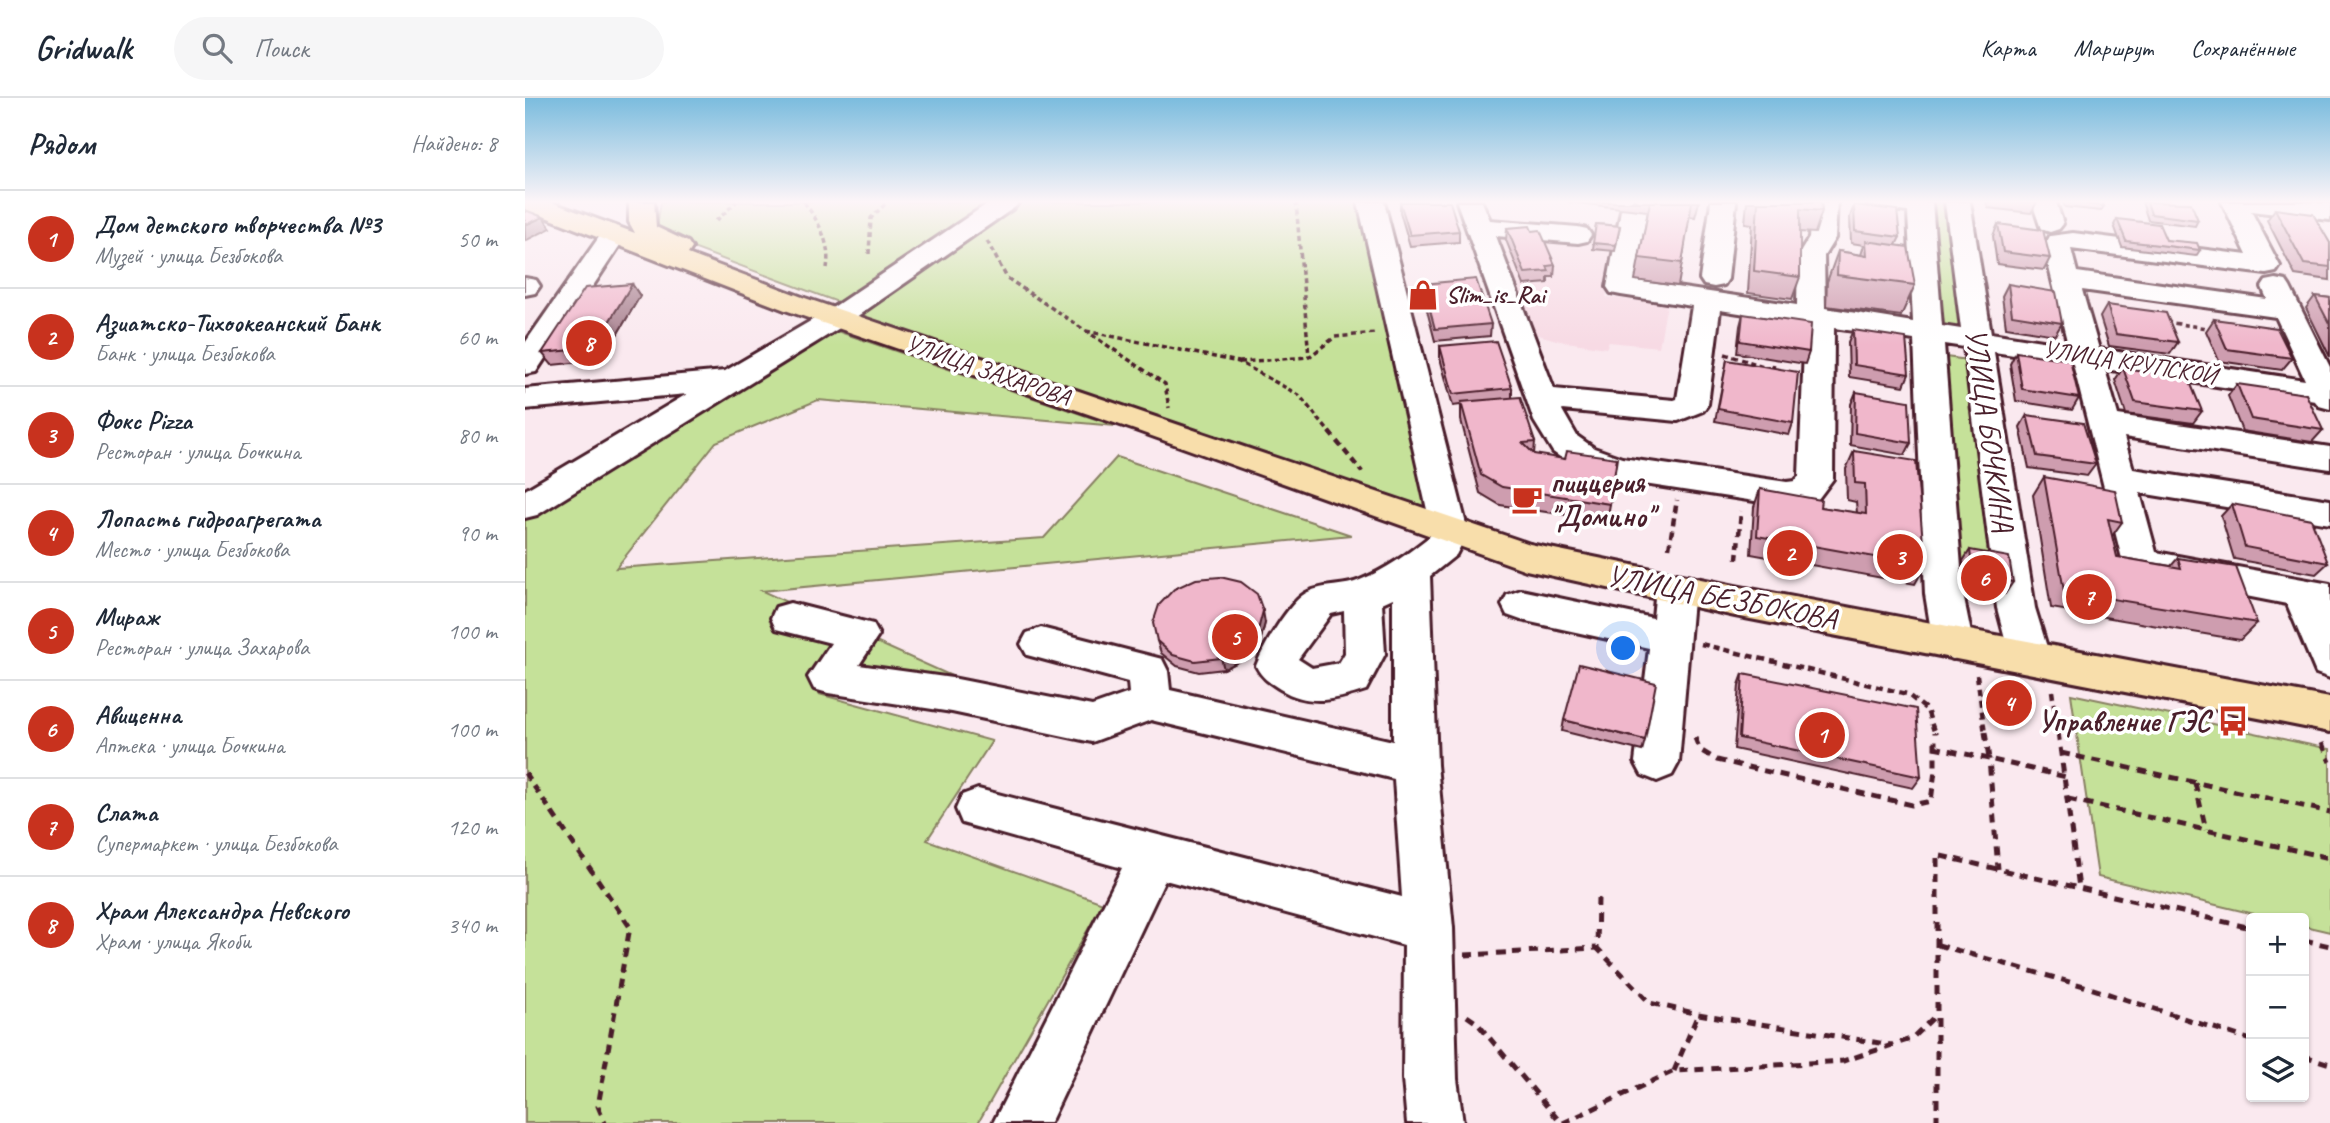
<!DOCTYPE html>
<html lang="ru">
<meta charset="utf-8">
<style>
:root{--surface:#fff;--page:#f6f6f7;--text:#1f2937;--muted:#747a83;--line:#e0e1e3;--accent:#c8321e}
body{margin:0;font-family:Caveat,sans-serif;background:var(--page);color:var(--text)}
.controls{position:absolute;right:21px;bottom:21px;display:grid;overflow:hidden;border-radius:7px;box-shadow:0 2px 5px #0004}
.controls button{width:63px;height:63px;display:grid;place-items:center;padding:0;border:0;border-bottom:2px solid var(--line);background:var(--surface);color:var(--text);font:35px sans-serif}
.you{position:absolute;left:1099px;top:551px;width:24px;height:24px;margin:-18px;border:5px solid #fff;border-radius:50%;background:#1a73e8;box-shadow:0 0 0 10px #1a73e833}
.badge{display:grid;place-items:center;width:46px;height:46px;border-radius:50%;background:var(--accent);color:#fff;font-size:23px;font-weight:700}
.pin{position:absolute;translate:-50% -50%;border:4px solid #fff;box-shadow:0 2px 7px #0006}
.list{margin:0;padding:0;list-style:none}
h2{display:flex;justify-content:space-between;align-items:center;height:91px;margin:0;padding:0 28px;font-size:30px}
h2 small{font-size:23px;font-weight:400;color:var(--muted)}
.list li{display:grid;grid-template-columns:46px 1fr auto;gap:21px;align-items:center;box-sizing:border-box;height:98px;padding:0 28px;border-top:2px solid var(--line)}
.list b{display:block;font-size:26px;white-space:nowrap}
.list p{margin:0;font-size:23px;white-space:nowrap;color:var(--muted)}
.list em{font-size:23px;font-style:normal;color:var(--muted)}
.icon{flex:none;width:38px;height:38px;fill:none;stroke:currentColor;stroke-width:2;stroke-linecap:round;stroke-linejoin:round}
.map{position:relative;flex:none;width:1805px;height:1025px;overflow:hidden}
header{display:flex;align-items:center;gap:42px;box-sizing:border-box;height:98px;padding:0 35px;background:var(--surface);border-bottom:2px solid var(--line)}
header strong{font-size:33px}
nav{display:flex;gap:38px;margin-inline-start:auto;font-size:24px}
.search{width:490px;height:63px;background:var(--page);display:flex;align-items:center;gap:18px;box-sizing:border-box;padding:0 24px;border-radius:38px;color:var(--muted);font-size:26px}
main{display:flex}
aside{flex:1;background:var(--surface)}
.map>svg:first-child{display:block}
.built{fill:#f7dae4}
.green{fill:#c5e199;stroke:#888062;stroke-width:2}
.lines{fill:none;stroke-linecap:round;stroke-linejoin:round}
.minor-casing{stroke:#4a1f2b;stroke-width:6}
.major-casing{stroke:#4a1f2b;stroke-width:6}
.path-far2{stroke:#4a1f2b;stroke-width:3.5;stroke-dasharray:5 3.5;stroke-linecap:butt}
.path-far1{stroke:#4a1f2b;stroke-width:4.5;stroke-dasharray:7 5;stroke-linecap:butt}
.path{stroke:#4a1f2b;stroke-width:5;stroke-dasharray:9 7;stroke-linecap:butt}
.minor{fill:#fff;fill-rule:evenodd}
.major{fill:#f8deab;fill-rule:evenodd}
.wall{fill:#ce9daf;stroke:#4a1f2b;stroke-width:2}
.shaded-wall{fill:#a8808e;stroke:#4a1f2b;stroke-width:2}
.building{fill:#f0b7cb;stroke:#4a1f2b;stroke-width:2}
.labels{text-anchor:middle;stroke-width:7;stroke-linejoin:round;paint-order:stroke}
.far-poi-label{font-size:24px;font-weight:bold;fill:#4a1f2b;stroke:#fff;text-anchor:start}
.far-street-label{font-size:24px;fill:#4a1f2b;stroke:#fff}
.street-label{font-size:30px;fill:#4a1f2b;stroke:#fff}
.poi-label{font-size:30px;font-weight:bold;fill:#4a1f2b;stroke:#fff;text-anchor:start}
</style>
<header>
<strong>Gridwalk</strong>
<div class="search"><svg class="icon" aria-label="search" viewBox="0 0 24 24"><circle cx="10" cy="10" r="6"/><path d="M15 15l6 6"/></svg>Поиск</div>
<nav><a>Карта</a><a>Маршрут</a><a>Сохранённые</a></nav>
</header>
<main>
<aside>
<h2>Рядом<small>Найдено: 8</small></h2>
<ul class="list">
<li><span class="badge">1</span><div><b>Дом детского творчества №3</b><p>Музей · улица Безбокова</p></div><em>50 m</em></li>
<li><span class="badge">2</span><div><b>Азиатско-Тихоокеанский Банк</b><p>Банк · улица Безбокова</p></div><em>60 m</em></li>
<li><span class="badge">3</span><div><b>Фокс Pizza</b><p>Ресторан · улица Бочкина</p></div><em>80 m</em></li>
<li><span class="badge">4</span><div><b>Лопасть гидроагрегата</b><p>Место · улица Безбокова</p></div><em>90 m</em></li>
<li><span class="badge">5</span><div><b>Мираж</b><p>Ресторан · улица Захарова</p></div><em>100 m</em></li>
<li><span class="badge">6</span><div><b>Авиценна</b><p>Аптека · улица Бочкина</p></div><em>100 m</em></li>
<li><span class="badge">7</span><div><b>Слата</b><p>Супермаркет · улица Безбокова</p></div><em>120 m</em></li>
<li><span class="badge">8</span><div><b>Храм Александра Невского</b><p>Храм · улица Якоби</p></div><em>340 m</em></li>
</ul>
</aside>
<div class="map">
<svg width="1805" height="1025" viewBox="0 0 1805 1025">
<rect width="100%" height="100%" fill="#fae9ef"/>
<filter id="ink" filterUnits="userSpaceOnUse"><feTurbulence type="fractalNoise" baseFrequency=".0143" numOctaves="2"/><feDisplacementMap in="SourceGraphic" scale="14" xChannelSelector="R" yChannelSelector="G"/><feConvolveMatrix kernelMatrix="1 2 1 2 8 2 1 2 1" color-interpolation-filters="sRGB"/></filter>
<g filter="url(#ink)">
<polygon class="built" points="968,121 1094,134 1081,199 1142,206 1134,249 1084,244 1081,250 1035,243 1010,236"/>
<g class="green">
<polygon points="136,104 467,104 318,206 141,140 132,128"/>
<polygon points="481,104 846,104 925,434 311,220"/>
<polygon points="1400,104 1430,104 1452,234 1415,229"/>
<polygon points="309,232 591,328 293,302 191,344 91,470 519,440 592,359 826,437 237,493 469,597 294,596 467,643 402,742 578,805 453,1025 0,1025 0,422"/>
<polygon points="1413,258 1450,263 1483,470 1437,462"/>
<polygon points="1546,596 1805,651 1805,834 1779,828 1779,820 1746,820 1573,779"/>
</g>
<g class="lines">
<g class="minor-casing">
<g id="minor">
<polygon points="465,104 494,104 490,109 321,226 12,417 0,420 0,392 162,296 0,311 0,291 200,273 301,214"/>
<path d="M833,104H859L943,434L931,457L905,478L912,667L928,830L932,981L938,1025H882L878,981L879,847L640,782L525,1025H468L597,770L437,725L431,711L437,697L453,691L877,799L869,681L626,622L567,644L427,614L303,595L289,591L283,579L306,545L251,531L246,520L251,509L265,505L348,526L354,537L334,567L427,580L567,608L604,595L603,584L502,557L496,546L502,535L516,530L637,561L643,573L645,592L868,643V500L857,505L860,556L841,592C810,602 784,609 755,591C744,584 737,580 731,568C738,549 765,502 783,494C799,486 820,489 835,482C861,472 882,456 904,439L907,434ZM819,513L820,555L814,565L787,570L773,561L806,516Z"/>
<path d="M932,104H957L965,122L1053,129L1062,131L1066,137L1062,143L1053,145L971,138L1029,291L1149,302L1152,301L1167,208L1096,197L1086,195L1082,189L1096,112L1100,107L1109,104L1118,107L1122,112L1111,183L1272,207L1273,158L1284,140L1287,104H1312L1310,140L1299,158L1300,210L1388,224L1383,114L1345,109L1341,104H1407L1417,228L1436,231L1420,104H1445L1466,235L1543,247L1519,149L1525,138L1548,135L1722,157L1697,104H1779L1805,106V122L1726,113L1755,168L1751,174L1741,176L1546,151L1552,174L1742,201L1737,189L1741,183L1751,181L1761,183L1765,189L1805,269V311L1794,308L1790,303L1580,271L1593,317L1805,349V371L1599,339L1608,371L1805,402V426L1615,395L1631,454L1805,486V580L1791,575L1762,506L1603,475L1598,465L1548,266L1469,254L1510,510L1525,559L1519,570L1505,575L1491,570L1485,559L1472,510L1439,249L1419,246L1438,496L1448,545L1442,556L1428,561L1414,556L1408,545L1400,496L1389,242L1309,230L1308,381L1293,401L1262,408L1093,382L1045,366L1028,354L1009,323ZM1557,192L1751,219L1780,282L1574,251ZM1195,212L1280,225L1274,378L1270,383L1262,384L1097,360L1069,350L1052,338L1037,312L1153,323L1178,313L1183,306Z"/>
<polygon points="1186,104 1211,104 1203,181 1199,187 1189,189 1179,187 1175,181"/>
<polygon points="1507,104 1531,104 1538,126 1534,131 1525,134 1516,131"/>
<polygon points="88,130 97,132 101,138 11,274 0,276 0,245 79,132"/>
<polygon points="0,180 11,182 15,188 10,195 0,197"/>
<polygon points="1150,476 1163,480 1169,490 1154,664 1147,677 1132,683 1117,677 1110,664 1124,550 996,522 982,517 977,507 982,497 996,492 1128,520 1131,490 1137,480"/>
</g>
</g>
<g class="major-casing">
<polygon id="major" points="0,104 26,104 110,135 104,124 104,104 129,104 131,129 163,144 167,150 163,156 280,200 1005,446 1210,488 1805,600 1805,634 1210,518 1001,472 610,332 260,212 0,111"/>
</g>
<g class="path-far2">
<path d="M279,104C294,124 306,145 302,170"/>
<polyline points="771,104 784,259"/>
<polyline points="191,123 211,104"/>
<polyline points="462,143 482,180 640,286 644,310"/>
<polyline points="344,156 346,120 362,104"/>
<polyline points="1641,224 1688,231"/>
<polyline points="561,233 714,264 774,297 805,335"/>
<polyline points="1200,256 1241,269"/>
<polyline points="715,264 784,259 810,239 850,235"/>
<polyline points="1248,271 1249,263"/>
</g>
<g class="path-far1">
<polyline points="804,334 837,374"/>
<polyline points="1144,450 1152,402"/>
<polyline points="1212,461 1216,413"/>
<polyline points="1176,546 1382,596 1402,612 1410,636"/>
<polyline points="1452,577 1460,636"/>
<polyline points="1527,593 1533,636"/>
</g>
<g class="path">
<polyline points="1460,634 1464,661 1541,679"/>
<polyline points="1533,634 1554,790"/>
<polyline points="1170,640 1175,652 1192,662 1387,707 1406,703 1410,673 1410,634"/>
<polyline points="1797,645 1805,664"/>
<polyline points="1409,649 1464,661 1473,771"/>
<polyline points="1536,655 1805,714"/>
<polyline points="0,675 105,829 73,1008 80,1025"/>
<polyline points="1670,685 1681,732"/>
<polyline points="1543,701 1805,760"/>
<polyline points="1073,800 1072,850 1125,905 1173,916 1367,947"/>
<polyline points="1779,842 1805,848"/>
<polyline points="1413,847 1559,888 1726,942"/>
<polyline points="940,857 1072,850"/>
<polyline points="942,918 952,925 1036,1025"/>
<polyline points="1779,958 1805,966"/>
<polyline points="1149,973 1173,916"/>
<polyline points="1038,1025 1149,973 1318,963 1386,941 1411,917"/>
<polyline points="1412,1025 1412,757 1726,830"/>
</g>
<use href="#minor" class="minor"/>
<use href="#major" class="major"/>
</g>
<g class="wall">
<polygon points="875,104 934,133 934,144 885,148 875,114"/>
<polygon points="1043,104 1174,104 1170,119 1164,118 1157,165 1153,188 1110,182 1123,113"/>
<polygon points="1222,104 1296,104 1297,113 1290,135 1275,134 1275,179 1267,201 1223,195 1227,126 1220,125"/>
<polygon points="1461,104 1512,104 1506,115 1463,110"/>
<polygon points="1538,104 1577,104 1579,108 1576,113 1540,109"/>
<polygon points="1617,104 1622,104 1673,122 1670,128 1623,122"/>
<polygon points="1329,107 1375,139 1371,147 1390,187 1376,218 1301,208 1302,184 1313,153 1336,157 1339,147 1326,145 1325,119"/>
<polygon points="1750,111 1805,145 1805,182 1770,177 1742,122"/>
<polygon points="1592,121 1641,142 1675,152 1671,158 1597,149 1589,127"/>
<polygon points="1071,126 1095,128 1090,153 1068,151"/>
<polygon points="1473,126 1525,160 1519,172 1472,166 1468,138"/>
<polygon points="982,130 1007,133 1030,167 1029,179 1023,179 1023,185 999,187 981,142"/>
<polygon points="107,186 115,198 77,262 27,267 17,255"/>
<polygon points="898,186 966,226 965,238 910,243 898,197"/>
<polygon points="1483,186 1537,225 1530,237 1481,229 1477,198"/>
<polygon points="1790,198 1805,200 1805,259 1781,210"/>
<polygon points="1582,207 1653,244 1645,256 1584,248 1575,219"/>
<polygon points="1218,216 1284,254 1280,266 1212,255 1215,228"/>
<polygon points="1689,221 1767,260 1757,272 1694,263 1681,233"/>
<polygon points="1328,232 1384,276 1379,288 1324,279 1323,244"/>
<polygon points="915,248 987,290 987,299 1010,344 1009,356 1085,406 1082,423 975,407 955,395 936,322 936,307 928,308 915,260"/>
<polygon points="1491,254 1554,300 1547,312 1491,303 1485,266"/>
<polygon points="1202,262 1268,325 1264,337 1190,323"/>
<polygon points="1598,270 1677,313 1668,325 1601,316 1590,282"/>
<polygon points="1712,286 1798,332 1787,344 1717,333 1703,298"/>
<polygon points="1331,294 1386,345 1380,357 1325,347 1326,306"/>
<polygon points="1502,317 1571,366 1562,378 1504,370 1495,329"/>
<polygon points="1329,353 1400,468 1390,486 1226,456 1229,409 1235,391 1295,409 1332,415 1331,404 1322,402 1321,371"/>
<polygon points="1519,379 1597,424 1587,438 1592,459 1646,468 1653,460 1732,525 1715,542 1526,510 1508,397"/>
<polygon points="1707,406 1803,465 1791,476 1709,461 1696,418"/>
<polygon points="1445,452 1488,484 1480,496 1441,489 1438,463"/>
<polygon points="740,525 735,544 721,560 699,571 674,574 652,568 636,555 632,543"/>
<polygon points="1218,576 1396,679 1388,690 1209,651 1214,587"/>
<polygon points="1039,622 1120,642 1117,653 1037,633"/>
</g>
<g class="shaded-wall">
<polygon points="18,119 26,130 0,143 0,127"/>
<polygon points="107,186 115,198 77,262 68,250"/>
<polygon points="738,513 740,525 735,544 721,560 699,571 696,560"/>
</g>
<g class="building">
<polygon points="875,104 925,104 934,133 885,137"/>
<polygon points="1125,104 1167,104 1157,165 1114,160"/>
<polygon points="1230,104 1296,104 1297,113 1275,111 1275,179 1229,173 1233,104"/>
<polygon points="1544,104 1577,104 1579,108"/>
<polygon points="1622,104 1666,105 1673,122 1626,116"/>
<polygon points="1329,107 1372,112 1375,139 1330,133"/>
<polygon points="1750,111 1788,116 1805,145 1805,169 1779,166"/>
<polygon points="0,112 18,119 0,127"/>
<polygon points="1592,121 1634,126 1641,142 1672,145 1675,152 1601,143"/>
<polygon points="1071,126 1095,128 1091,147 1068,145"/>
<polygon points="1473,126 1518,132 1525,160 1478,154"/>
<polygon points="1005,128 1007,133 1015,132 1030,167 1022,168 1024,173 1000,175 982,130"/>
<polygon points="1341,143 1383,149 1390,187 1312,177 1313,153 1342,158"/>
<polygon points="951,181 966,226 910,231 898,186"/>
<polygon points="107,186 68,250 17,255 60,190"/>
<polygon points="1483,186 1531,194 1537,225 1487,217"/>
<polygon points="1790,198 1805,200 1805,227"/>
<polygon points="1582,207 1641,215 1653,244 1591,236"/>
<polygon points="1218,216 1286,226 1284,254 1215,243"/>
<polygon points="1689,221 1752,230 1767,260 1702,251"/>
<polygon points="1328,232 1381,240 1384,276 1329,267"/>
<polygon points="971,243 987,290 928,296 915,248"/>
<polygon points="1491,254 1545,262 1554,300 1497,291"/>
<polygon points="1202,262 1273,274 1268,325 1193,311"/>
<polygon points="1598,270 1663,279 1677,313 1610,304"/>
<polygon points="1712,286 1781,296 1798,332 1726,321"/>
<polygon points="1331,294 1384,303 1386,345 1330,335"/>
<polygon points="995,299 1010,344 998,345 1009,356 1040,361 1042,353 1092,360 1085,406 977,389 956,377 936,304"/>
<polygon points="1502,317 1558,325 1571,366 1512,358"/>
<polygon points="1329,353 1391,363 1400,468 1232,438 1235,391 1296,402 1295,409 1341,416 1340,386 1330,385"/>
<polygon points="1519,379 1590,392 1597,424 1583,421 1592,459 1656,470 1653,460 1711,469 1732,525 1539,493"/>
<polygon points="1707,406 1786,421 1803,465 1720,449"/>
<polygon points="1445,452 1484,459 1488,484 1448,477"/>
<polygon points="695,479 716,484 732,496 738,513 733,532 718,549 696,560 670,563 648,557 632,543 628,525 634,507 649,491 671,481"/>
<polygon points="1054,566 1131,585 1120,642 1039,622"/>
<polygon points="1218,576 1391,611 1396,679 1214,640"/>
</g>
</g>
<linearGradient id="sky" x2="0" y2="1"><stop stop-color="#7bbcde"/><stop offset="0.42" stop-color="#fdf5f8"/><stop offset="1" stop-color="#fdf5f8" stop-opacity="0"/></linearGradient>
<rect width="1805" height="247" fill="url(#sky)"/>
<defs>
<g id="shop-bare" transform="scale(2.415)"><path d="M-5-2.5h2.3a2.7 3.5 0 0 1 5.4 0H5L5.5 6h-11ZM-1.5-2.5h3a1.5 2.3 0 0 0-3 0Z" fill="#c8321e" stroke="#fff" stroke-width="2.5" paint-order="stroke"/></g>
<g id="cafe-bare" transform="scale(2.415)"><path d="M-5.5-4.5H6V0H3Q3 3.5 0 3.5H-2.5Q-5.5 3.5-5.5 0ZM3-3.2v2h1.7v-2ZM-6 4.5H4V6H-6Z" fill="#c8321e" stroke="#fff" stroke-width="2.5" paint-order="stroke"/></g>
<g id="bus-bare" transform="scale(2.415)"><path d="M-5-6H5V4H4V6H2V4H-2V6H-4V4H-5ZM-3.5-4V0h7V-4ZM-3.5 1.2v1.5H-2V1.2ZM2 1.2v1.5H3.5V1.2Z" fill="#c8321e" stroke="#fff" stroke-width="2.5" paint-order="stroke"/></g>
</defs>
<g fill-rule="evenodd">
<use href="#shop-bare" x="898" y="197"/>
<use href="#cafe-bare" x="1002" y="401"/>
<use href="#bus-bare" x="1708" y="623"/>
</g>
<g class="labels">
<g class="far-poi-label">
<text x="921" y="205">Slim_is_Rai</text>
</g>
<g class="far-street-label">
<text transform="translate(1605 264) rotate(9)" y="8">УЛИЦА КРУПСКОЙ</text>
<text transform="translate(463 272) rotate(19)" y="8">УЛИЦА ЗАХАРОВА</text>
</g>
<g class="street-label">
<text transform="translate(1465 332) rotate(82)" y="10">УЛИЦА БОЧКИНА</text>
<text transform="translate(1197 499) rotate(11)" y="10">УЛИЦА БЕЗБОКОВА</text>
</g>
<g class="poi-label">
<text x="1025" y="394">пиццерия<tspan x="1025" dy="34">"Домино"</tspan></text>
<text x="1685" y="633" text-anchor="end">Управление ГЭС</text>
</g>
</g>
</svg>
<div class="controls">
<button>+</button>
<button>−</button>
<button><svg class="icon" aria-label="layers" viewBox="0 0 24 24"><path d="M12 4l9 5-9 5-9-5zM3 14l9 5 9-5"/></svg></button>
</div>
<div class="you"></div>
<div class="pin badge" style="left:1297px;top:637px">1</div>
<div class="pin badge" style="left:1265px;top:455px">2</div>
<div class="pin badge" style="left:1375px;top:459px">3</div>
<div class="pin badge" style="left:1484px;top:605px">4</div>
<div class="pin badge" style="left:710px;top:539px">5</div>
<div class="pin badge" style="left:1459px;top:480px">6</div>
<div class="pin badge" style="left:1564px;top:499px">7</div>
<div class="pin badge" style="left:64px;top:245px">8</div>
</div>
</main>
